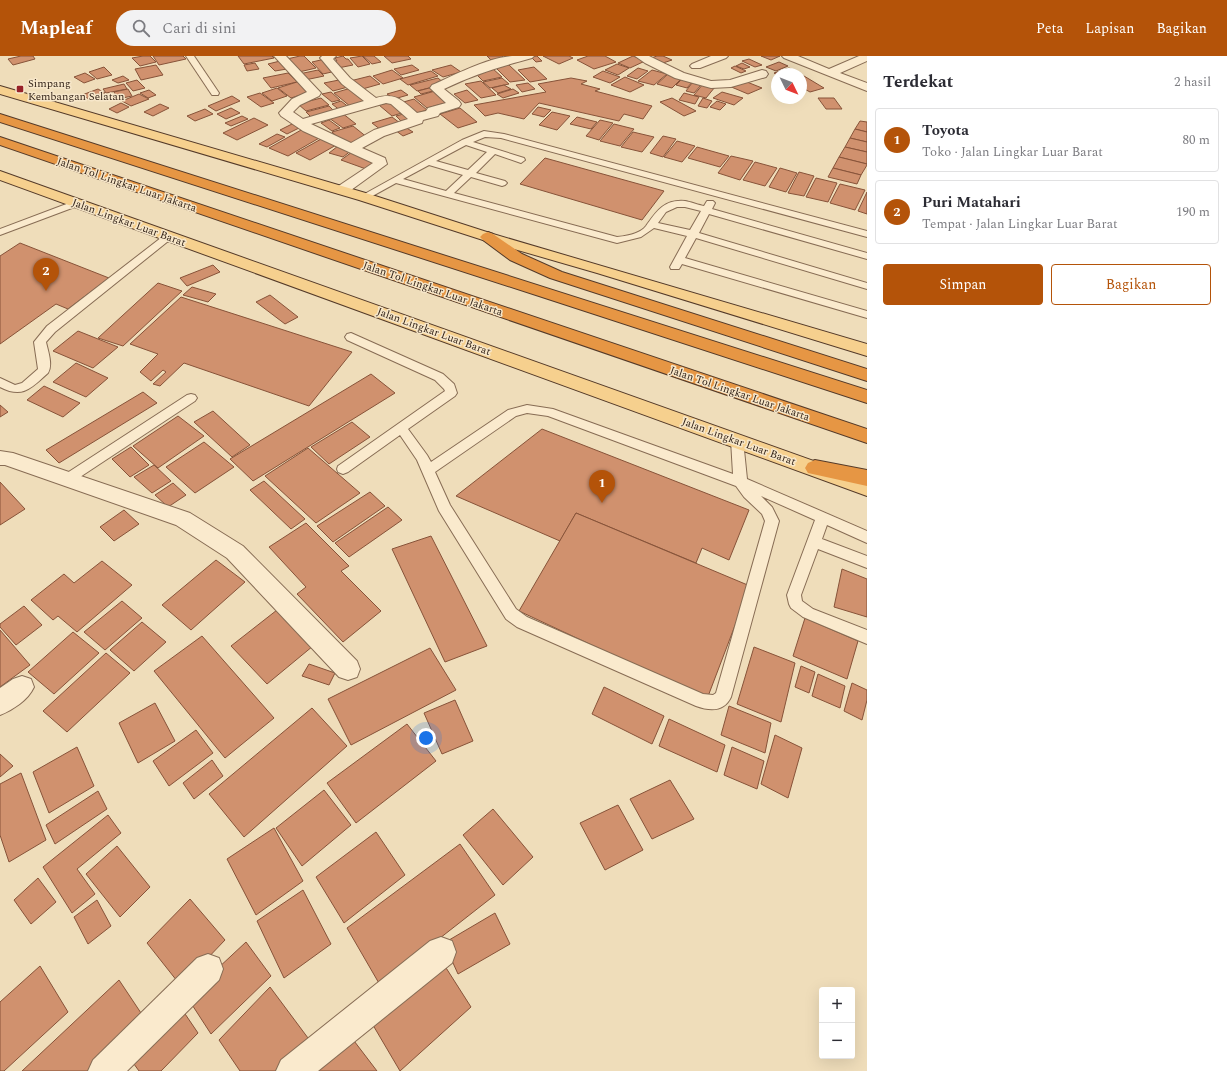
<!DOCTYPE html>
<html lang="id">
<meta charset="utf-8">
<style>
:root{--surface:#fff;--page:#f2f2f3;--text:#2b2b33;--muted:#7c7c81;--line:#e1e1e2;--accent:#b45309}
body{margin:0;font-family:Spectral,serif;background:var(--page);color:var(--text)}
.controls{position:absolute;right:12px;bottom:12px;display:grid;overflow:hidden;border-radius:4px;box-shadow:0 4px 16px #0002}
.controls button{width:36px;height:36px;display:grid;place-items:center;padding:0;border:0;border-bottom:1px solid var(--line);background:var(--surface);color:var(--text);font:20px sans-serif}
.compass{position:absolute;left:771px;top:12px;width:36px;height:36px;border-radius:50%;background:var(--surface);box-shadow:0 4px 16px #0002;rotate:133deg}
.you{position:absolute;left:426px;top:682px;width:14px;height:14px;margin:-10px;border:3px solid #fff;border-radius:50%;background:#1a73e8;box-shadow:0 0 0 6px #1a73e833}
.badge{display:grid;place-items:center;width:26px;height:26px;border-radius:50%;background:var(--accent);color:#fff;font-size:13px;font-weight:700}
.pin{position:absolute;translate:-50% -33px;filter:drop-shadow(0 1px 2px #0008)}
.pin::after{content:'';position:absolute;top:21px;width:14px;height:12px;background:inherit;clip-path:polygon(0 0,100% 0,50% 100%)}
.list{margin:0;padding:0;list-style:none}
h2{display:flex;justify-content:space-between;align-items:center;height:52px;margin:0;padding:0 16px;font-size:17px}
h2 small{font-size:13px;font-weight:400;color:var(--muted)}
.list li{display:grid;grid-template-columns:26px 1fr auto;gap:12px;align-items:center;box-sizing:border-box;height:64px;margin:0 8px 8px;padding:0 8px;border:1px solid var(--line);border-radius:4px}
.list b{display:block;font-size:15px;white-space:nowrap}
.list p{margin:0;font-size:13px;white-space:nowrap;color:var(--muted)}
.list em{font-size:13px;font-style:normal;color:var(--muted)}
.actions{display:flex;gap:8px;padding:12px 16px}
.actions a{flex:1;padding:9px 0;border:1px solid var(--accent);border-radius:4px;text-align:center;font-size:14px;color:var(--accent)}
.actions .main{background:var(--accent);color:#fff}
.icon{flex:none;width:22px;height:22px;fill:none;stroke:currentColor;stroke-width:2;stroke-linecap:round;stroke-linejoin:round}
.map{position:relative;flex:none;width:867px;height:1015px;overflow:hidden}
header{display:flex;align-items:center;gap:24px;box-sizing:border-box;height:56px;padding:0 20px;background:var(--accent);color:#fff}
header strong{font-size:19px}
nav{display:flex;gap:22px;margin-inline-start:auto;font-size:14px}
.search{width:280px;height:36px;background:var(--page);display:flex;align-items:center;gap:10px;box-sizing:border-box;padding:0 14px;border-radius:22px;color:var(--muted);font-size:15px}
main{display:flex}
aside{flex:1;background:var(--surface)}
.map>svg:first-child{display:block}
.building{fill:#d0916e;stroke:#875339}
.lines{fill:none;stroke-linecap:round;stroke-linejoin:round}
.lane-casing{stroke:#876c54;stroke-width:2}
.street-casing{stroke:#876c54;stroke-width:2}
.primary-casing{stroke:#543a29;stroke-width:2}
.highway-casing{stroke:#543a29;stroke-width:2}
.lane{fill:#faeacd;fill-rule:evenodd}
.street{fill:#faeacd;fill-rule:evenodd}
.primary{fill:#f6d08e;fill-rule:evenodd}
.highway{fill:#e69644;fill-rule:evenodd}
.poi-dot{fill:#982128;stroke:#f7e7ca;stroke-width:1.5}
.labels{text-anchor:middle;stroke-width:3;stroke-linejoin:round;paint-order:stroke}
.far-poi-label{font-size:11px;fill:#35251a;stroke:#f7e7ca;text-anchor:start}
.far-street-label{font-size:11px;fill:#35251a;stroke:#f7e7ca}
</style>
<header>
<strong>Mapleaf</strong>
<div class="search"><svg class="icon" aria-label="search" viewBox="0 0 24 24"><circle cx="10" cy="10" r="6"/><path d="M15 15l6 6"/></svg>Cari di sini</div>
<nav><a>Peta</a><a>Lapisan</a><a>Bagikan</a></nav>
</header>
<main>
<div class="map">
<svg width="867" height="1015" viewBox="0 0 867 1015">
<rect width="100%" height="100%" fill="#efddba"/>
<g class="building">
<polygon points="21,0 33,0 35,3 13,9 8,3"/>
<polygon points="143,0 150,0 156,6 140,10 132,2"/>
<polygon points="153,0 183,0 186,3 159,9"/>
<polygon points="238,0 272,0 274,2 244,8"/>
<polygon points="300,0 304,0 316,12 299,16 287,3"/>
<polygon points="343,0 346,3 348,3 353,9 338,12 333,6 337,5 335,2"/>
<polygon points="362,0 370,8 358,11 350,2"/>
<polygon points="363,0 374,0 381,6 372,8"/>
<polygon points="384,0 408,0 411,3 392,7"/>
<polygon points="487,0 502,0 505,3 492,5"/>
<polygon points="537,0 542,5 536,6 531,1"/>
<polygon points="543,0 569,0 573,2 559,8"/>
<polygon points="588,0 605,0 616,6 594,13 577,4"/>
<polygon points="633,0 645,5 630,12 618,7"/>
<polygon points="657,0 663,0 672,4 663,7 651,2"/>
<polygon points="761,0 780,0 771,4"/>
<polygon points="325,3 336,15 323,18 312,6"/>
<polygon points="749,3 762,9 755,11 742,5"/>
<polygon points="280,5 287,13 275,15 268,8"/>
<polygon points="779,6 788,10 776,15 766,11"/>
<polygon points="255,7 259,13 247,15 244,9"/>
<polygon points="742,7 750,11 744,13 736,10"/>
<polygon points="617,8 629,12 618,19 605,14"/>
<polygon points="156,9 163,19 141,24 135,13"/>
<polygon points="412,9 419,14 401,19 394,13"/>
<polygon points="451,9 461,16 443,21 432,14"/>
<polygon points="509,9 525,24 510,26 495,11"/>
<polygon points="735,10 746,15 741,17 731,12"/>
<polygon points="104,11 112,19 97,23 89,16"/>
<polygon points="534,11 547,23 530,26 518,14"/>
<polygon points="492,12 502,21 483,25 474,16"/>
<polygon points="638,12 648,15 637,23 627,20"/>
<polygon points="789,12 800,18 777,19 774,17"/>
<polygon points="318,14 324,20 305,24 299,18"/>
<polygon points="392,14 403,22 383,28 373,20"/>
<polygon points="652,14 667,18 654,29 638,25"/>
<polygon points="431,15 438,20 408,29 400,23"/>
<polygon points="603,15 620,21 610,27 593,21"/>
<polygon points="85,17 95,23 84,27 74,21"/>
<polygon points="288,17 297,26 271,32 263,22"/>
<polygon points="668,18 682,22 672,32 657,28"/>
<polygon points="123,20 129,24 118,27 112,24"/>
<polygon points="370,20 380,28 359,34 350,25"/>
<polygon points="804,20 824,32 810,36 801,31 801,21"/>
<polygon points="625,21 644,29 630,36 611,29"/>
<polygon points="438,22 445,28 417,35 410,29"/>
<polygon points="502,22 509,28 490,32 483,26"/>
<polygon points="571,22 587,25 581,28 600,33 595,35 652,50 643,63 624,58 619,65 539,47 524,63 498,57 485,60 474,49 546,36 538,28"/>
<polygon points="682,23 693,25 687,32 676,29"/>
<polygon points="137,24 145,32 133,35 126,27"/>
<polygon points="339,24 348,31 333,35 324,27"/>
<polygon points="742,24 762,32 748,38 729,30"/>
<polygon points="300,25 313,35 291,42 278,32"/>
<polygon points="481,25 496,39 481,42 465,28"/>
<polygon points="528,27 535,33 522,36 516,29"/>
<polygon points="692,27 701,29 694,37 686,35"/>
<polygon points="124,28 127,33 106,37 103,33"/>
<polygon points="703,28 715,31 706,42 694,39"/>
<polygon points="504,29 511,33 498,37 492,32"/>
<polygon points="433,31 437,34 421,38 418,35"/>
<polygon points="277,32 287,40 272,45 262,37"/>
<polygon points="351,32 369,46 351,51 334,37"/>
<polygon points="98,33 105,37 89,43 82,39"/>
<polygon points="128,33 132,40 118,43 114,36"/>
<polygon points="513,33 519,37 503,42 497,38"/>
<polygon points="149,34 156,39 148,42 140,37"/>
<polygon points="401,34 408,39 394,43 387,38"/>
<polygon points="467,34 478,44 465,47 454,38"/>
<polygon points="435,35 449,46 427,52 414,41"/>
<polygon points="331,36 340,44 332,46 322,38"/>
<polygon points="722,36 743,42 734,49 713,42"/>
<polygon points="260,37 274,47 261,51 247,41"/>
<polygon points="684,37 699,41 695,48 679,44"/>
<polygon points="139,38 149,43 131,50 122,45"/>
<polygon points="232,40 240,45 216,55 208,50"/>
<polygon points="321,42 329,49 306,55 298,48"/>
<polygon points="672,42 696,55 684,60 660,46"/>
<polygon points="703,42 712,45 707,52 698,50"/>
<polygon points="818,42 834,42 842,53 826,53"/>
<polygon points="414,43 427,54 414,58 400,47"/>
<polygon points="341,45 350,52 341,55 332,48"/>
<polygon points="717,45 726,48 720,54 710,51"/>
<polygon points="392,46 405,56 392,60 379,49"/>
<polygon points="121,47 129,51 117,57 109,53"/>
<polygon points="160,48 169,52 153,60 144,56"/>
<polygon points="329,50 335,56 312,62 306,56"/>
<polygon points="538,51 551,54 544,61 532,58"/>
<polygon points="231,52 240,57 226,63 217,58"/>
<polygon points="460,52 477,66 458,72 440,58"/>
<polygon points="205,53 213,58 195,65 187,60"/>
<polygon points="552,56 570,60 557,74 539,69"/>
<polygon points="342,57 356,68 343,72 329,62"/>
<polygon points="407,57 414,64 403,67 396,60"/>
<polygon points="242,60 248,63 231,70 225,67"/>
<polygon points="392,61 400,67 381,74 372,67"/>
<polygon points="577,61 597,66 591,73 570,68"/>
<polygon points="254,62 268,69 237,84 223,77"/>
<polygon points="329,64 340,72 332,75 321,67"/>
<polygon points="600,64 613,67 599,84 586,80"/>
<polygon points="860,65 867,66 867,76 855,73"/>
<polygon points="294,67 301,71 287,78 280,74"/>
<polygon points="614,68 634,73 620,90 600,85"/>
<polygon points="353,70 368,82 346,89 332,76"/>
<polygon points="405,71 413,76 403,80 395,74"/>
<polygon points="303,73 321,81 288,100 269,92"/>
<polygon points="855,73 867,76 867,86 850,82"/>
<polygon points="633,76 654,81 642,96 621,91"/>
<polygon points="277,78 285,81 267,91 259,88"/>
<polygon points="663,80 676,83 663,101 650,97"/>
<polygon points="323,82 338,88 310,104 296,97"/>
<polygon points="850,82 867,86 867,96 845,91"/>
<polygon points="677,85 695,90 682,106 664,101"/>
<polygon points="338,90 352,94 343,101 329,97"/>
<polygon points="697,91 729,100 720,111 688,102"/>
<polygon points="845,91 867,96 867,108 839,101"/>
<polygon points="352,96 376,105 366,113 341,104"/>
<polygon points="731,100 753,105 740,124 718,117"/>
<polygon points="839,101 867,108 867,109 861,119 833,112"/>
<polygon points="545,102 664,135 642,164 520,128"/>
<polygon points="755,106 777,112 765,130 743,124"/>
<polygon points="780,112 797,117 786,136 769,131"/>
<polygon points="833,112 861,119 857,128 828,121"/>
<polygon points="799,116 814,120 804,140 788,137"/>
<polygon points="816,122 837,127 828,146 806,141"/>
<polygon points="840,128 865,134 855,154 830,147"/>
<polygon points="867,136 867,158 858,155"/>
<polygon points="20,187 109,222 68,253 56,248 0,288 0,200"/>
<polygon points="213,209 220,216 187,230 180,222"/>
<polygon points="158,227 182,235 123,290 98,282"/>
<polygon points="192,231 216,238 208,246 183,239"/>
<polygon points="270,239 298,261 285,268 256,246"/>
<polygon points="181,241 352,296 309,350 184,307 160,330 153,328 166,316 163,314 151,325 140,316 158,298 130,288"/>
<polygon points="78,275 118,291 93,312 53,295"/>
<polygon points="76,307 108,322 86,341 53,326"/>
<polygon points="371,318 395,337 253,425 230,403"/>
<polygon points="44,330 80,347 63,361 27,344"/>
<polygon points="143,336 157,347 59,407 46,394"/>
<polygon points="0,349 8,356 0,361"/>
<polygon points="213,355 250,389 232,401 194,366"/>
<polygon points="178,360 204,380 158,412 133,390"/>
<polygon points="352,366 370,381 329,408 311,391"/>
<polygon points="542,373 749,454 729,504 702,492 696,507 576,457 560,485 456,440"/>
<polygon points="204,386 234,411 195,437 166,411"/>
<polygon points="131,391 149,409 130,421 112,403"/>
<polygon points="308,392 360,437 316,467 265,420"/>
<polygon points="154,409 171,425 152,437 134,421"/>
<polygon points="264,425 305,463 291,473 250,434"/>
<polygon points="0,426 25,453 0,469"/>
<polygon points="173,427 186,439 168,451 155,439"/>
<polygon points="370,436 385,450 333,486 317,470"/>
<polygon points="388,451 402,464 349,501 335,487"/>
<polygon points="124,454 139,468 114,485 100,471"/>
<polygon points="576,457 750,530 707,643 519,555"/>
<polygon points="306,467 349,510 341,515 381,555 343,586 297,538 306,531 269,491"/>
<polygon points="431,480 487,590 445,606 392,493"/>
<polygon points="216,504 245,526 191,574 162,549"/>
<polygon points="102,505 132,529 77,576 58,560 53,564 31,544 64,518 74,527"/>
<polygon points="842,513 867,523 867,561 834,551"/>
<polygon points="122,545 142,562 105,594 84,576"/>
<polygon points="24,550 42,569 16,589 0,571 0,568"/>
<polygon points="277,554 313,590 267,628 231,590"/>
<polygon points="805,562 858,585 847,623 793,600"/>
<polygon points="142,566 166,586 134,615 110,594"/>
<polygon points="0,574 30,609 0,631"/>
<polygon points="73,576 99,597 54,638 28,616"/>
<polygon points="202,580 274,662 225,702 154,615"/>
<polygon points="754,591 795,607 781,666 737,648"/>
<polygon points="430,592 456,634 351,689 328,643"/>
<polygon points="106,597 130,617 67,676 43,655"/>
<polygon points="309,608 335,617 329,629 302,620"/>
<polygon points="801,610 815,616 809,637 795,631"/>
<polygon points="818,618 845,630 840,652 812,640"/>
<polygon points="852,627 867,634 867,644 862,664 844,655"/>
<polygon points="604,631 664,660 652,688 592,658"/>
<polygon points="455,644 473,685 442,698 424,657"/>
<polygon points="155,647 175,685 138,707 119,667"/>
<polygon points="729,650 771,667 765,697 721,679"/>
<polygon points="312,652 347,690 244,781 209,738"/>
<polygon points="669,663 725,689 717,716 659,690"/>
<polygon points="407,668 436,705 356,767 327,727"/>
<polygon points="196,674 213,697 169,730 153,705"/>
<polygon points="775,679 802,692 788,742 761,728"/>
<polygon points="77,691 94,730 49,757 33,716"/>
<polygon points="732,691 764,705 757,733 724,719"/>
<polygon points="0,698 13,710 0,721"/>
<polygon points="212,704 223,720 194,743 183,727"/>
<polygon points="21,717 46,784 9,806 0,779 0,728"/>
<polygon points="670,724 694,763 652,783 630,743"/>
<polygon points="324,734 351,769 302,810 276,772"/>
<polygon points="98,735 107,753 55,788 46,769"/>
<polygon points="618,749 643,794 605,814 580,767"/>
<polygon points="493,753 533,801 503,829 463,779"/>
<polygon points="108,759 121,777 77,813 95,838 72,857 43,811"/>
<polygon points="274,772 303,825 256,859 227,803"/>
<polygon points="376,776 405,819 344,867 316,821"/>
<polygon points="460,788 495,839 380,929 347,872"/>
<polygon points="117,790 150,831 120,861 86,818"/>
<polygon points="38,822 56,846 31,868 14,844"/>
<polygon points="303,834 331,888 284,922 257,865"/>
<polygon points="190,843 225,884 181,930 147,887"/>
<polygon points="97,844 111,870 88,888 74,861"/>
<polygon points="495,857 510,888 458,918 444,887"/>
<polygon points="246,886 271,920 211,978 187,941"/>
<polygon points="441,904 471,951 400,1015 370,964"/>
<polygon points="40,910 68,956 4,1015 0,1015 0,946"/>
<polygon points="119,924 149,969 102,1015 22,1015"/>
<polygon points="270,931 308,982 278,1015 240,1015 219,984"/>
<polygon points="177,946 198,977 161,1015 139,1015 126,997"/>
<polygon points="348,977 377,1015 314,1015"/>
</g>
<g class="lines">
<g class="lane-casing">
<g id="lane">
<polygon points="186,0 194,0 219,37 218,39 212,39"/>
<path d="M484,75L504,78L867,175V181L501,82L485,81L473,86L524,102L525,104L521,107L495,98L476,117L505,125L507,127L505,129L502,130L471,121L454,137L617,181C626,180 640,178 646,170C656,156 664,143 685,145C691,146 698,149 704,150L707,145H713L715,147L712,153L867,197V203L709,158L699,177L867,227V233L696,182L685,202L867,255V262L682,208L679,213H671L670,211L687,180L654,172L641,181L617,187L396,127L367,143L364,144L359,141L462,84ZM466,89L487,96L468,114L436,105ZM429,109L463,119L446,135L403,123ZM677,151H685L701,155L690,174L658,167L666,156Z"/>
<polygon points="77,144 80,145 82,147 80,149 0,179 0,173"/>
<path d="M169,177L174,180L172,182L55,276L46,286C48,295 53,309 48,317C31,332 23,343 0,331V322L15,329L22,327L38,313L34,286L47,270L166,178Z"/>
<path d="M351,277L443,318L454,328L457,337L455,340L408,373L427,399L431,406L508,354L527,349L553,353L733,418L731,384L733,381L737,379L741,381L743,384L747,423L867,475V487L827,469L822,483L867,500V512L818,493L801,539L802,545L813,553L867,574V588L803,561L791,552L789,548L787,539L815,464L761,440L772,451L779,465L731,641C724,656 710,655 696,650L517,571L506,563L439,455L417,404L400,379L348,416L343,418L338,416L337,413L338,410L445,335L444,333L435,324L347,284L345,281L347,278ZM527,357L548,360L736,430L744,441L762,458L765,465L716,637L713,639L703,638L527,561L516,553L450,449L435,416L516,360Z"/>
<polygon points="191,338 195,339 197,342 195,345 74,425 69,427 64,425 63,422 64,419 187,339"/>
</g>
</g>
<g class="street-casing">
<g id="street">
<path d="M274,0H286L321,37L319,40L300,49L293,56L303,63L364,45L342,28L322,4L320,2L322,0H336L333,3L350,22L376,42C396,36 403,45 417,57L426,55L428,52L446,47L430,32L432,29C455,19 486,2 512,0C519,0 526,0 534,0L532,2C499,11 475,18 444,33L459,45L461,48L459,51L440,57L438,60L423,64L422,67L384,80L362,92L385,102L387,108L347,137L342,138L337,137L335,134L337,131L373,107L303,75L281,60L279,57L292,43L307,36ZM386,47L391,48L408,63L374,74L351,87L311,68Z"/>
<polygon points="635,0 649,0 684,17 711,25 730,24 762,14 766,15 768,18 766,21 731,31 711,32 675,22 645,7"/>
<polygon points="711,0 728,0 726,2 700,12 692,12 690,10 692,8"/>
<polygon points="782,0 798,0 829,13 859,0 867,0 867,5 840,17 867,27 867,35 784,2"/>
<polygon points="0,395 13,397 190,457 243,490 357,605 360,613 357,621 348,624 339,621 227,502 176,469 5,409 0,409"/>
<path d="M22,620L31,623L34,631C28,644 13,654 0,659V632L13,623Z"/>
<polygon points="441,881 452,885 456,896 452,907 318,1015 276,1015 281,1004 430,885"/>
<polygon points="208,898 219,902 223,913 219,924 127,1015 88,1015 93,1004 197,902"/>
</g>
</g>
<g class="primary-casing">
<g id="primary">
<polygon points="0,30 369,138 493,178 867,288 867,300 597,217 483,184 359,144 0,38"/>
<polygon points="0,115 867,424 867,440 0,124"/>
</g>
</g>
<g class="highway-casing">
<g id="highway">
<polygon points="0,58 867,334 867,347 539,240 0,66"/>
<polygon points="0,81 867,373 867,387 0,89"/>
<polygon points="488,176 493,178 522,198 562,216 867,313 867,325 550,222 510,204 483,184 480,181 483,178"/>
<polygon points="815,404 867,414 867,430 808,417 805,412 808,407"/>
</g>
</g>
<use href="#lane" class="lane"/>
<use href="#street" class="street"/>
<use href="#primary" class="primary"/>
<use href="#highway" class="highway"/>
</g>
<rect class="poi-dot" x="16" y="29" width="8" height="8" rx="2"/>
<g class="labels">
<g class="far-poi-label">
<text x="28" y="31">Simpang<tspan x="28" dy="13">Kembangan Selatan</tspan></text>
</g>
<g class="far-street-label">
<text transform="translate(127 128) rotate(19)" y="4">Jalan Tol Lingkar Luar Jakarta</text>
<text transform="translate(129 166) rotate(20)" y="4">Jalan Lingkar Luar Barat</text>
<text transform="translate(433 232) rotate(19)" y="4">Jalan Tol Lingkar Luar Jakarta</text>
<text transform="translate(434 275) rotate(20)" y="4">Jalan Lingkar Luar Barat</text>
<text transform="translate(740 337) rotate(19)" y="4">Jalan Tol Lingkar Luar Jakarta</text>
<text transform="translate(739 385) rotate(20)" y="4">Jalan Lingkar Luar Barat</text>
</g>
</g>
</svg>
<div class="controls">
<button>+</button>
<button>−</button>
</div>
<svg class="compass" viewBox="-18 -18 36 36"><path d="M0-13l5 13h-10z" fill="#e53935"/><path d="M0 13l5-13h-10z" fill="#7c7c81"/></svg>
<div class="you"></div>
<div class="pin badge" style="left:602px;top:447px">1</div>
<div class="pin badge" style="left:46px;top:235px">2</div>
</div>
<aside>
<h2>Terdekat<small>2 hasil</small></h2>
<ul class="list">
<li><span class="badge">1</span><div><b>Toyota</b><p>Toko · Jalan Lingkar Luar Barat</p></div><em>80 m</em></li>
<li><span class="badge">2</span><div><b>Puri Matahari</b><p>Tempat · Jalan Lingkar Luar Barat</p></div><em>190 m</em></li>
</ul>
<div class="actions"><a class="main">Simpan</a><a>Bagikan</a></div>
</aside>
</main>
